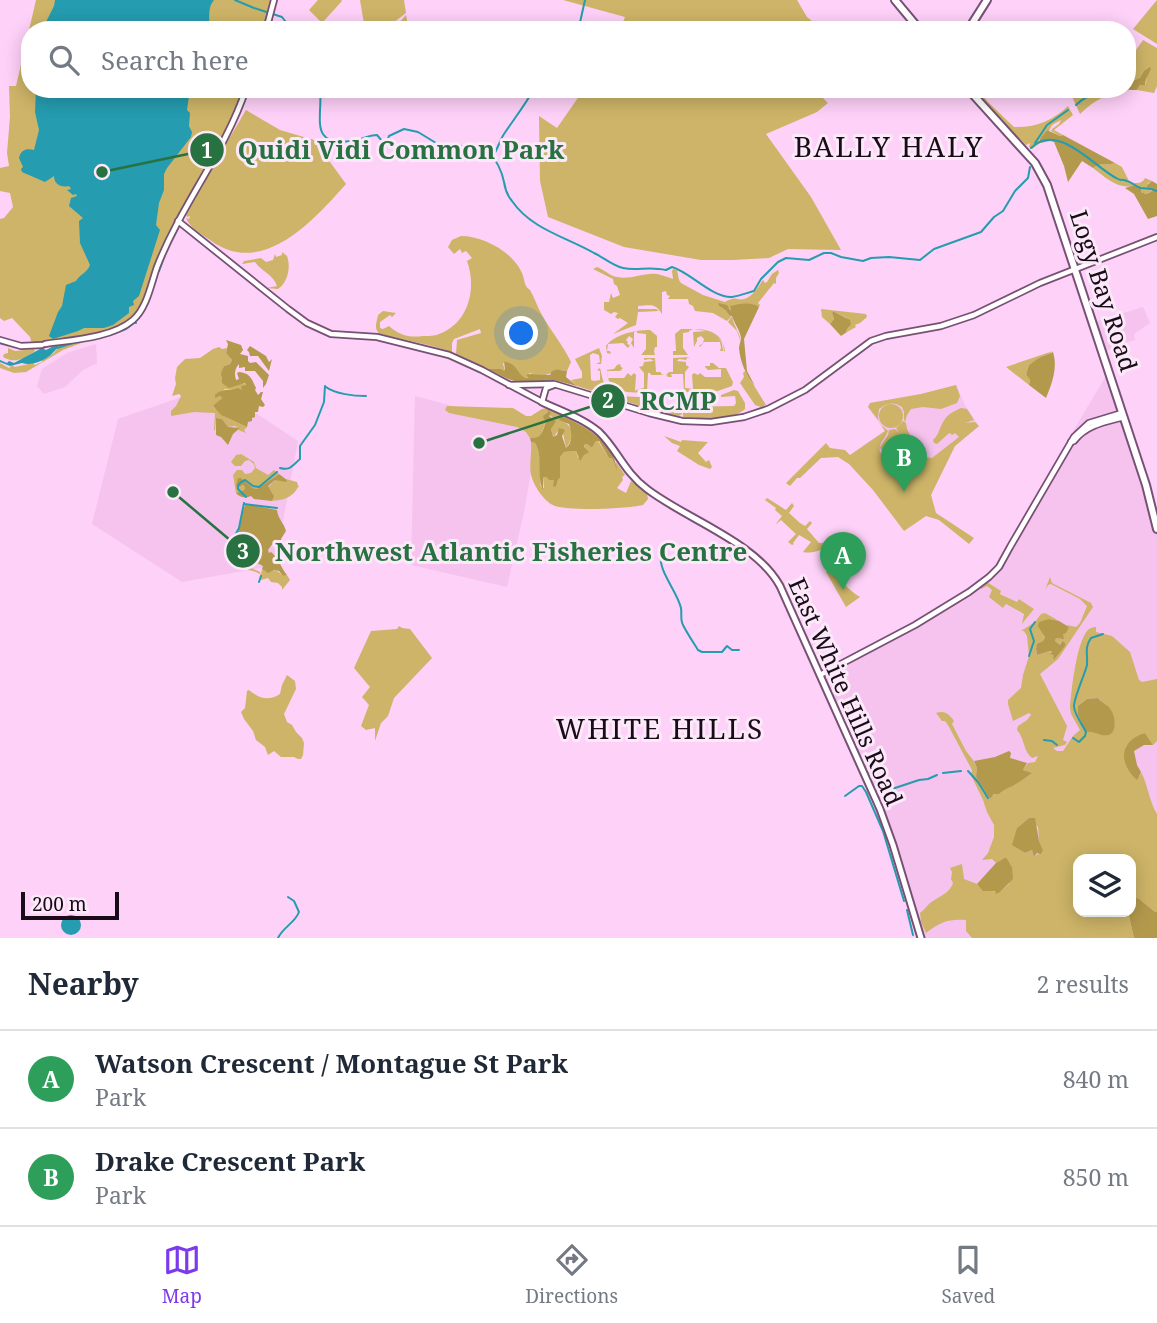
<!DOCTYPE html>
<style>
:root{--surface:#fff;--page:#f6f6f7;--text:#1f2937;--muted:#747a83;--line:#e0e1e3;--accent:#7c3aed}
body{margin:0;font-family:"Noto Serif",serif;background:var(--page);color:var(--text)}
.controls{position:absolute;right:21px;bottom:21px;display:grid;overflow:hidden;border-radius:14px;box-shadow:0 4px 18px #0003}
.controls button{width:63px;height:63px;display:grid;place-items:center;padding:0;border:0;border-bottom:2px solid var(--line);background:var(--surface);color:var(--text);font:35px sans-serif}
.scale{position:absolute;left:21px;bottom:18px;width:98px;box-sizing:border-box;padding-left:7px;border:4px solid #1a0b18;border-top:0;font-size:19px;line-height:24px;white-space:nowrap;color:#1a0b18;-webkit-text-stroke:5px #fbe8f8;paint-order:stroke}
.you{position:absolute;left:522px;top:334px;width:24px;height:24px;margin:-18px;border:5px solid #fff;border-radius:50%;background:#1a73e8;box-shadow:0 0 0 10px #1a73e833}
.badge{display:grid;place-items:center;width:46px;height:46px;border-radius:50%;background:var(--accent);color:#fff;font-size:23px;font-weight:700}
.pin{position:absolute;translate:-50% -58px;filter:drop-shadow(0 2px 4px #0008)}
.pin::after{content:'';position:absolute;top:37px;width:24px;height:21px;background:inherit;clip-path:polygon(0 0,100% 0,50% 100%)}
.list{margin:0;padding:0;list-style:none}
h2{display:flex;justify-content:space-between;align-items:center;height:91px;margin:0;padding:0 28px;font-size:30px}
h2 small{font-size:23px;font-weight:400;color:var(--muted)}
.list li{display:grid;grid-template-columns:46px 1fr auto;gap:21px;align-items:center;box-sizing:border-box;height:98px;padding:0 28px;border-top:2px solid var(--line)}
.list b{display:block;font-size:26px;white-space:nowrap}
.list p{margin:0;font-size:23px;white-space:nowrap;color:var(--muted)}
.list em{font-size:23px;font-style:normal;color:var(--muted)}
.icon{flex:none;width:38px;height:38px;fill:none;stroke:currentColor;stroke-width:2;stroke-linecap:round;stroke-linejoin:round}
.map{position:relative;flex:none;width:1157px;height:938px;overflow:hidden}
.search{position:absolute;background:var(--surface);box-shadow:0 4px 18px #0003;left:21px;right:21px;top:21px;height:77px;display:flex;align-items:center;gap:18px;box-sizing:border-box;padding:0 24px;border-radius:28px;color:var(--muted);font-size:26px}
.sheet{height:287px;background:var(--surface)}
nav{display:flex;justify-content:space-around;align-items:center;box-sizing:border-box;height:98px;border-top:2px solid var(--line);background:var(--surface);font-size:19px;color:var(--muted)}
nav a{display:grid;justify-items:center;gap:4px}
nav .on{color:var(--accent)}
.map>svg:first-child{display:block}
.built{fill:#f5c3ee;fill-rule:evenodd}
.green{fill:#cdb468;fill-rule:evenodd}
.forest{fill:#b3994c}
.water{fill:#259caf}
.lines{fill:none;stroke-linecap:round;stroke-linejoin:round}
.stream{stroke:#259caf;stroke-width:2}
.tertiary-casing{stroke:#775173;stroke-width:8}
.secondary-casing{stroke:#775173;stroke-width:9}
.primary-casing{stroke:#775173;stroke-width:10}
.tertiary{stroke:#fff;stroke-width:4.5}
.secondary{stroke:#fff;stroke-width:5}
.primary{stroke:#fff;stroke-width:6}
.labels{text-anchor:middle;stroke-width:6;stroke-linejoin:round;paint-order:stroke}
.street-label{font-size:24px;fill:#1a0b18;stroke:#fbe8f8}
.quarter-label{font-size:28px;letter-spacing:2px;fill:#1a0b18;stroke:#fbe8f8}
.leader{fill:none;stroke:#277240;stroke-width:2.5}
.callout-dot{fill:#277240;stroke:#fbe8f8;stroke-width:2.5}
.mark-label{font-size:21px;text-anchor:middle;font-weight:bold;fill:#fff}
.callout-label{font-size:26px;text-anchor:middle;font-weight:bold;fill:#277240;stroke:#fbe8f8;stroke-width:6;stroke-linejoin:round;paint-order:stroke}
</style>
<div class="map">
<svg width="1157" height="938" viewBox="0 0 1157 938">
<rect width="100%" height="100%" fill="#fed1f8"/>
<g class="built">
<polygon points="1143,307 1150,323 1134,334 1135,340 1120,344 1103,353 1094,322"/>
<polygon points="96,344 97,363 83,370 65,387 44,394 37,386 42,369 67,353"/>
<path d="M1109,371L1157,529V938H921L893,845L820,675L980,586L986,585L992,590L1004,608L1005,604L1024,614L1023,623L1026,620L1034,609L1018,599L1017,602L1000,593L1001,591L987,582L1000,568L1039,503L1046,491L1045,489L1077,434L1073,431ZM1078,859H1131V912H1078Z"/>
<polygon points="956,385 965,405 979,426 955,446 942,472 886,460 861,447 885,431 868,407 870,403 921,394"/>
<polygon points="193,393 251,410 298,441 277,553 277,565 182,582 92,524 118,419"/>
<polygon points="415,396 538,429 525,507 507,587 411,565"/>
</g>
<g class="green">
<path d="M36,0H271L263,30H30V89H244L236,112L169,233L139,309C121,337 63,339 32,344L30,337L12,318L4,321L0,318V219L4,218L13,207L10,193L0,191V168L9,166L7,153L10,117L9,86H16Z"/>
<polygon points="318,0 341,0 342,1 322,23 309,10"/>
<polygon points="360,0 404,0 406,13 393,23 393,25 399,23 406,15 409,30 365,30"/>
<polygon points="563,0 797,0 807,17 823,30 620,30 625,17"/>
<polygon points="1157,0 1157,44 1133,29"/>
<path d="M1143,40L1157,48V86L1154,93L1137,90L1140,85L1146,84L1147,68L1141,78L1134,80L1127,88L1130,90C1107,94 1097,98 1080,114L1073,99L1080,89H1127V63Z"/>
<polygon points="584,89 820,89 817,92 828,103 817,112 766,134 811,197 841,250 788,249 769,258 733,260 701,260 624,247 548,217 540,181 539,116 557,128"/>
<path d="M975,89H978L988,102L1014,127C1035,128 1054,120 1068,106L1073,115L1054,130L1063,135L1060,136L1051,131L1052,129L1059,124L1061,120L1052,125L1049,131L1047,130L1039,141L1040,143L1032,149L1029,147L1030,143L1026,145L991,110Z"/>
<path d="M246,110L280,130L314,140L346,184C314,220 262,279 210,240C201,234 190,228 186,218L189,219L190,216L187,217L186,215L190,205Z"/>
<path d="M1115,163L1122,167L1130,183C1137,183 1142,184 1145,178L1152,181L1147,184V189L1157,193L1156,194L1150,192L1146,194L1141,192L1140,187L1136,185C1119,191 1106,178 1093,168C1100,162 1107,166 1115,163Z"/>
<path d="M461,236C483,236 511,251 521,271C524,276 524,282 526,286C527,288 529,289 530,290C535,298 537,307 542,315C551,331 563,345 571,362L567,371L559,370L543,376L529,373V378C518,378 514,367 505,361L503,364L505,371L504,372L501,369H488L456,354L457,340L481,333L480,329L454,339L452,343V352L428,345L380,334C373,329 377,322 378,315L383,311L396,313L392,317L390,315L380,322V328L383,329L389,326C399,335 409,338 423,336C428,336 435,336 439,334C469,323 477,288 467,261L472,258L466,251L462,253L460,249L454,254L448,247L452,240Z"/>
<path d="M282,252L287,256C291,267 288,282 278,289L267,288L277,286C274,275 261,271 255,262L242,264L244,261L261,258L266,262L273,260L275,254L276,257L282,255Z"/>
<path d="M597,267C605,270 610,276 617,277C631,280 644,272 657,274C662,275 668,277 673,279L672,271L673,269L677,270L679,280L681,283L703,295L725,302C737,295 736,301 744,299C752,297 758,288 762,281L763,280L765,283L767,282L772,274L778,270L779,273L776,278V284L774,283L758,303L760,305L759,307L752,304L730,306C732,310 732,314 732,317C734,326 740,333 741,343L737,331L728,322L732,316L730,308L719,306L725,310L731,317L727,321L713,313L695,311L693,306L689,304L688,299H668L670,296L667,295L666,291L662,292V314C656,303 650,305 638,306V309H656L659,311L638,312L636,325L613,334L628,323L620,318L618,319L615,317L618,313L614,312L611,314L604,310V302H609L611,293L613,298L620,295L617,286L614,284L613,279L593,269Z"/>
<polygon points="821,309 866,314 867,317 860,323 855,325 856,327 847,332 846,331 849,327 847,318 833,311 832,313 834,319 830,324 822,317"/>
<polygon points="681,329 693,329 689,331 689,332 683,333 683,348 688,355 673,355 673,351 676,351 675,334"/>
<path d="M694,329C710,329 723,334 725,351L724,352L723,343L718,337L722,343L723,351H720L721,348L720,342H704L700,347L699,346L703,343L704,339L701,336L697,338V341L694,347L693,332L706,331Z"/>
<path d="M650,330L657,336V347H655L654,351L655,355H641L646,349V334L637,333V331L634,332V348L631,343L633,339L629,336L626,340L628,342L627,344L630,345L628,348L623,343L608,344L607,351H610L611,354L607,353L606,346C615,334 635,330 650,330Z"/>
<polygon points="89,340 63,350 26,372 14,373 0,368 0,363 9,368 12,365 15,367 33,363 35,365 42,362 42,360 54,353 60,344"/>
<polygon points="219,347 222,349 227,348 226,353 232,360 230,364 224,366 221,379 246,384 242,390 225,389 215,397 220,396 222,398 213,407 225,417 247,427 244,430 246,433 238,430 240,429 235,426 228,427 222,419 216,418 215,430 214,430 215,413 194,412 171,416 171,411 176,406 181,396 179,394 172,396 176,384 175,378 177,367 185,359 200,358 213,349"/>
<path d="M8,348L15,351L34,349L35,351C24,359 15,364 3,357L4,354L8,353Z"/>
<path d="M599,348L602,356L601,364H596L600,362L599,355L593,353L590,355L591,380L594,381L600,380V371L597,370L600,368C602,375 603,385 608,389C618,398 637,397 651,397C653,406 657,405 665,405L666,408L682,407V414L679,416L660,412L577,386L571,380L582,378V372L575,359Z"/>
<polygon points="1053,351 1029,365 1026,374 1030,379 1029,385 1006,367"/>
<polygon points="690,357 687,358 686,360 679,359 677,361 686,362 686,365 689,367 685,372 685,388 693,389 692,375 694,373 698,375 700,373 705,377 721,377 721,369 708,370 705,367 705,366 710,366 710,363 713,363 719,368 726,368 733,382 732,386 715,392 684,392 683,374 671,374 672,377 667,377 668,376 666,375 669,372 673,372 673,358"/>
<path d="M644,358H655L656,372H661V374L664,375H651L650,373H648L647,391L650,392C632,393 607,395 607,370L614,369L617,365L620,364L621,367L623,368L620,371H607L608,378H624L628,373L631,376L634,373L636,375L635,391L639,389L644,388V373L639,367L643,366L644,362L654,361L650,359L644,360Z"/>
<polygon points="745,371 766,405 761,407 755,405 740,383 744,377 743,373"/>
<path d="M956,385L960,396L957,403L941,409L923,407L911,409L907,415L905,422L904,420V412L902,407C893,401 887,403 879,409L878,418L879,421L868,407L870,403L921,394Z"/>
<path d="M734,390L738,391L745,403V409C733,421 696,418 683,417V407L734,406L736,403L735,396L721,397V395Z"/>
<circle cx="891" cy="416" r="12"/>
<path d="M447,406L513,408L526,416H531L542,409L548,408L587,428L602,440C588,429 576,422 559,420C574,424 575,437 566,448L563,433L558,431L553,438L551,429L555,419L549,415L548,412L544,415L546,422L540,437L536,439L530,438L526,432L517,427L449,413L445,410Z"/>
<path d="M961,408L967,409L974,420L965,423L975,422L979,426L955,446L931,495L936,513L974,538L969,544L939,520L926,516L904,531L873,490L849,464L838,457L821,458L800,478H797L790,486L786,483L826,443L830,448L845,450L850,455L885,431L881,425L888,431C885,440 878,442 880,452L884,456L881,458L887,457L893,448L902,442L893,445L887,455L882,452L880,447L888,435L889,430L895,429L899,433L896,428L903,421L906,423L907,429L910,435L907,441L910,443L912,437L920,441L912,442L911,453L913,456L932,458L959,437L955,433L952,435L950,433L948,434L937,444L934,443L933,440C940,434 939,427 945,419C949,413 955,411 961,408Z"/>
<polygon points="664,436 681,442 682,440 708,442 698,453 706,462 709,460 712,467 710,469 699,465 677,451 680,446 672,443"/>
<path d="M596,441H598L609,458H612L616,467V462L625,475L622,477L623,480L617,488L626,493L631,481L647,493L648,499L643,505C626,509 570,511 555,506C544,502 534,486 531,475C529,465 532,453 531,442H534C543,453 539,473 541,487L544,488L543,477H546L549,480H554L556,487L558,480L560,478V457L564,452L576,451L578,458L581,457L585,454L584,445L587,444L592,448Z"/>
<polygon points="241,454 254,462 256,468 268,475 274,470 279,474 257,489 253,488 241,478 241,486 244,485 245,487 244,490 236,493 233,475 237,470 242,470 245,474 251,473 255,468 254,464 249,460 245,461 241,466 235,466 231,462 236,455"/>
<path d="M286,479L297,482L299,488L298,487C293,498 281,501 269,501H272L273,494L268,487L275,480H287Z"/>
<path d="M767,498L786,510L792,503L794,506L789,513L800,523L805,526L810,521L812,523L807,529L819,543H823L829,536L832,540L831,542C822,550 815,554 803,552L811,542L799,535L793,543L794,544L792,545L788,542L796,534L781,520L775,525L782,516L775,510L776,508L765,500Z"/>
<path d="M247,566L260,572L261,575L262,569L265,571C273,570 277,569 283,576L287,575L290,580L282,590V587L278,583L271,582L268,578L261,580L260,574C253,570 246,569 239,570L240,568Z"/>
<path d="M831,568C839,578 848,590 860,597L846,607L826,572Z"/>
<path d="M1050,577L1052,583L1091,603L1093,607L1058,659L1040,674L1067,726L1063,740L1067,742L1065,745L1053,748L1057,751H1063L1073,736L1080,730L1071,714L1070,707C1071,693 1077,633 1091,628C1093,627 1095,627 1096,627V632L1112,636L1130,652L1139,680L1142,682L1157,679V741L1153,745L1145,733L1126,746L1140,776L1141,772C1148,785 1149,801 1157,814V912H1155L1138,898L1131,899V859H1078V912H1128L1134,938H972L966,931V920C947,919 941,922 926,933L921,922L920,913C923,911 925,908 928,905C936,897 949,895 953,883L951,879L952,872L950,868L962,864L964,879L977,884L983,890L1000,892L1009,884L1012,867L1006,857L996,863L992,859L982,860L988,853L994,837V825L987,812L983,800L971,775L972,770L948,725L945,721H942L936,713C945,710 950,715 954,721L952,724L966,751L973,760L977,768L976,777L990,799C995,792 1003,790 1011,787C1018,784 1025,778 1031,773L1023,770L1028,763L1035,762L1038,756L1032,758C1023,751 1025,739 1017,730L1018,726L1027,720L1031,715L1029,713L1013,721L1008,704V700L1021,688L1023,675L1029,656L1027,636L1024,631H1021L1035,622L1041,614L1045,613L1059,621L1049,619L1042,630L1045,636L1043,641C1036,645 1035,647 1037,655L1050,651L1055,659L1065,645L1061,641L1060,645L1055,641L1056,637L1061,639L1063,634L1069,627L1067,625L1076,627L1080,623L1087,606L1080,599L1051,584L1048,585L1045,590ZM1098,698L1111,710L1115,725L1086,731L1078,715V706L1087,699ZM1029,818L1038,827L1039,841L1043,850L1034,857L1032,850L1025,853L1016,847L1017,828Z"/>
<polygon points="987,582 1001,591 1000,594 1017,602 1019,599 1034,609 1022,624 1024,614 1006,604 1003,608 989,597 992,590 987,586 981,589 980,586"/>
<polygon points="399,626 402,628 410,629 432,658 394,698 388,716 381,723 375,741 375,728 366,730 361,726 369,705 362,697 370,687 354,668 371,631 397,629"/>
<path d="M287,675L295,681L296,689L284,714L287,722L292,725L296,732L302,738L304,743L303,755L301,759H298L294,757H281L274,751L268,755L265,747L256,740L253,731L244,719L241,712L245,708L247,691L249,690C259,698 268,702 280,694L282,685Z"/>
</g>
<g class="forest">
<polygon points="1150,67 1151,69 1146,79 1145,85 1140,85 1137,90 1130,90 1127,88 1130,86 1129,82 1140,78 1145,70"/>
<path d="M1047,130L1060,136L1063,135L1115,163C1107,166 1100,162 1093,168L1082,161L1068,182L1064,166L1054,142L1050,141L1040,143V139Z"/>
<polygon points="1152,181 1157,184 1157,216 1148,219 1134,194 1125,188 1135,185 1141,187 1141,192 1146,194 1153,191 1147,188 1147,185"/>
<path d="M718,303L727,305L731,311L730,306C739,304 751,301 759,307L744,339L747,371L755,386C746,375 740,362 739,348C739,345 741,341 741,338C740,330 734,323 732,316H730L725,310L719,306Z"/>
<polygon points="833,311 850,320 851,324 846,331 847,332 841,336 830,324 834,319 832,313"/>
<path d="M226,340L241,345L243,350L240,354L248,356V361L250,363L256,362L269,375L266,384L263,388V381L255,371H245V367L239,368V364C235,368 234,374 236,380L239,379L237,373L239,372C251,373 252,380 256,388L255,390L258,395L261,392H263L261,399L265,405L263,407L259,406L258,412H255V417L252,418V421L248,422L247,427L221,415L213,406L222,398L220,396L215,398V395C222,388 229,391 238,388L242,390L241,386L246,385L245,383L229,388L222,383L221,373L224,366L230,364L232,360L226,353L228,344Z"/>
<polygon points="250,346 266,356 269,362 272,359 269,371 258,356 250,356 249,352 247,350"/>
<path d="M1053,352C1058,367 1052,384 1046,398L1029,385L1030,380L1026,374L1029,365L1039,358Z"/>
<path d="M504,361C507,362 510,363 513,365C519,370 520,378 529,378L526,375C533,373 537,375 544,375C557,375 545,374 555,370C558,369 566,371 567,371L566,377L577,386L554,380L521,383L508,379L488,369H501L504,371L505,370Z"/>
<path d="M548,410L551,413L549,416L556,421L551,429L553,437L557,435L559,428L565,430L562,436L566,448C573,443 572,432 569,424L559,420L561,416C584,426 614,441 617,470L612,458H609L599,441H596L592,448L587,444L584,445V447L589,452L584,455L580,461L576,451L564,452L560,457V478L558,480L556,487L553,486L554,480H549L546,477H543V490C536,476 544,454 534,442H531L530,438C542,439 542,432 546,422L543,417L544,415L548,412Z"/>
<polygon points="216,418 222,419 228,427 240,428 233,434 228,445 221,437 216,435"/>
<path d="M279,474L287,480L286,482L275,480L268,486L274,496L272,501L254,499L251,496C246,498 240,498 236,493L244,490L245,487L243,485L239,487L236,486L238,478H241L253,488L257,489Z"/>
<path d="M246,504L277,510C278,519 284,523 286,531L281,539L283,544L280,547L277,545L276,539L268,550L269,553L271,552C279,558 281,568 287,575L283,576L279,571L274,570L268,573L262,569L263,566L257,563L255,565L249,562L247,564L244,562L234,564L233,556L238,544L236,535C243,525 240,514 246,504Z"/>
<polygon points="1049,619 1059,621 1069,627 1066,633 1063,634 1064,639 1056,638 1055,641 1060,645 1062,641 1065,643 1065,646 1054,660 1053,655 1050,654 1052,652 1050,651 1037,655 1036,649 1037,644 1043,641 1045,637 1038,626 1039,622"/>
<path d="M1098,698C1101,702 1108,705 1111,710C1115,716 1118,733 1108,735C1101,737 1094,730 1086,732L1078,715V706L1087,699Z"/>
<path d="M1145,733L1153,745H1144L1134,751L1137,765L1141,772L1137,780C1118,763 1119,741 1145,733Z"/>
<path d="M1009,751L1011,753L1010,758L1027,763L1023,770L1032,773C1026,777 1019,783 1013,786C1007,789 1004,789 999,794H994L990,799L976,777L977,768L974,761L995,757Z"/>
<polygon points="1029,818 1035,818 1039,841 1043,850 1041,854 1037,853 1034,857 1032,850 1025,853 1012,845 1017,828"/>
<polygon points="1006,857 1012,867 1013,879 1000,892 996,894 995,891 983,891 977,884 996,863"/>
<polygon points="1138,898 1155,912 1157,912 1157,938 1134,938 1128,912 1131,912 1131,899"/>
</g>
<g class="water">
<path d="M55,0H214C207,7 210,20 209,30H42L54,6Z"/>
<path d="M36,89H190L187,110L190,113L189,126L192,132L191,137L167,168L164,174V190L159,203L156,225L160,230L139,296L133,301L134,305L129,307V313L113,325L104,328H84L78,331L53,339L49,336L58,312L62,306L66,285L76,281C80,274 87,273 90,265L80,243L79,221L83,218L69,206L71,198L77,196L76,194L73,195L67,190L71,189L69,186C61,188 54,184 54,176L45,182L22,172L21,169L23,167L19,158C21,150 26,148 34,150L39,130L35,112Z"/>
<path d="M59,345C52,357 36,367 22,363L10,366L0,362V360L7,363L9,361L14,363L42,348L46,350L52,347Z"/>
<circle cx="71" cy="925" r="10"/>
</g>
<g class="lines">
<g class="stream">
<polyline points="235,0 254,8 282,17 292,30"/>
<polyline points="577,30 579,27 585,0"/>
<path d="M320,89C323,116 308,147 351,141C361,140 368,135 377,135L382,141H387L389,136L404,129L418,132L436,143L471,147L478,152L487,148C494,157 502,171 504,182C505,189 507,195 512,201C531,229 566,237 594,253C603,257 613,266 623,268C637,271 649,266 666,270L672,267C690,272 712,298 732,297C739,296 747,293 754,291L761,279L778,262L786,258L809,260L824,253H831L841,257L863,261L871,258L889,257L920,260L934,249L981,232L994,217L1003,211L1015,191L1028,178L1030,167"/>
<path d="M1076,105C1082,99 1094,92 1103,91"/>
<polyline points="1035,143 1047,125 1068,110"/>
<path d="M1031,148C1058,122 1092,165 1116,178C1123,182 1119,178 1127,181C1132,182 1136,187 1141,188C1148,189 1151,188 1157,191"/>
<path d="M494,154C498,148 500,140 504,134C514,119 525,105 534,89"/>
<polyline points="159,271 166,252"/>
<polyline points="154,285 157,276"/>
<polyline points="113,334 126,329 135,322 136,323"/>
<polyline points="57,348 73,343"/>
<path d="M326,387C335,394 354,396 366,396"/>
<path d="M280,468C290,471 292,466 300,459V446L315,425L324,402L325,386"/>
<path d="M246,497L238,489C237,484 241,482 245,480L253,486L259,487L277,472"/>
<polyline points="244,504 277,508"/>
<polyline points="232,541 239,528 244,503"/>
<path d="M661,555C658,571 677,591 681,608C682,614 680,619 683,625C687,633 693,642 698,650L702,652H722L727,646L732,650H739"/>
<polyline points="259,582 261,576"/>
<polyline points="1029,656 1034,641 1030,629 1035,622"/>
<path d="M1073,738L1079,742L1085,736L1086,732C1082,724 1075,715 1074,707C1073,700 1085,674 1087,665C1088,654 1084,648 1091,638L1103,634"/>
<polyline points="1044,740 1052,741 1057,745"/>
<polyline points="968,771 978,782 988,798"/>
<polyline points="943,773 961,771"/>
<polyline points="892,789 919,780 928,779 937,775"/>
<polyline points="845,796 859,786 862,786 866,792 883,831 904,901"/>
<polyline points="907,910 913,935"/>
<path d="M278,938C283,927 295,923 299,912L294,901L288,897"/>
</g>
<g class="tertiary-casing">
<g id="tertiary">
<polyline points="266,30 274,0"/>
<polyline points="178,221 288,309 307,323 331,334 377,337 449,355 482,370 542,402 546,388 554,385"/>
<polyline points="0,340 21,346 42,345"/>
<path d="M45,344C72,340 112,338 133,320C147,308 151,284 157,267C181,205 225,152 246,89"/>
<polyline points="509,385 554,384 649,413 682,421 711,422 744,417 768,409 805,390 871,341 886,336 941,326 974,315 1040,283 1157,237"/>
<path d="M1071,442L1074,441C1086,425 1105,422 1124,417"/>
<polyline points="820,675 915,625 969,592 989,577 999,567 1010,547 1074,437 1089,423 1122,413"/>
</g>
</g>
<g class="secondary-casing">
<path id="secondary" d="M542,402C560,411 583,418 599,432C617,449 624,472 647,489C686,519 756,542 780,586L880,809L893,845L921,938"/>
</g>
<g class="primary-casing">
<g id="primary">
<polyline points="895,0 920,30"/>
<polyline points="968,30 987,0"/>
<polyline points="968,89 1035,163 1047,185 1146,485 1157,529"/>
</g>
</g>
<use href="#tertiary" class="tertiary"/>
<use href="#secondary" class="secondary"/>
<use href="#primary" class="primary"/>
</g>
<g class="labels">
<g class="street-label">
<text transform="translate(1103 291) rotate(72)" y="8">Logy Bay Road</text>
<text transform="translate(845 692) rotate(66)" y="8">East White Hills Road</text>
</g>
<g class="quarter-label">
<text x="889" y="157">BALLY HALY</text>
<text x="660" y="739">WHITE HILLS</text>
</g>
</g>
<path class="leader" d="M102 172L207 150M479 443L608 401M173 492L243 551"/>
<g class="callout-dot">
<circle cx="102" cy="172" r="7"/>
<circle cx="479" cy="443" r="7"/>
<circle cx="173" cy="492" r="7"/>
<circle cx="207" cy="150" r="18"/>
<circle cx="608" cy="401" r="18"/>
<circle cx="243" cy="551" r="18"/>
</g>
<g class="mark-label">
<text x="207" y="158">1</text>
<text x="608" y="408">2</text>
<text x="243" y="559">3</text>
</g>
<g class="callout-label">
<text x="401" y="159">Quidi Vidi Common Park</text>
<text x="678" y="410">RCMP</text>
<text x="511" y="561">Northwest Atlantic Fisheries Centre</text>
</g>
</svg>
<div class="controls">
<button><svg class="icon" aria-label="layers" viewBox="0 0 24 24"><path d="M12 4l9 5-9 5-9-5zM3 14l9 5 9-5"/></svg></button>
</div>
<div class="scale">200 m</div>
<div class="you"></div>
<div class="pin badge" style="left:843px;top:590px;background:#2e9e5b">A</div>
<div class="pin badge" style="left:904px;top:492px;background:#2e9e5b">B</div>
<div class="search"><svg class="icon" aria-label="search" viewBox="0 0 24 24"><circle cx="10" cy="10" r="6"/><path d="M15 15l6 6"/></svg>Search here</div>
</div>
<section class="sheet">
<h2>Nearby<small>2 results</small></h2>
<ul class="list">
<li><span class="badge" style="background:#2e9e5b">A</span><div><b>Watson Crescent / Montague St Park</b><p>Park</p></div><em>840 m</em></li>
<li><span class="badge" style="background:#2e9e5b">B</span><div><b>Drake Crescent Park</b><p>Park</p></div><em>850 m</em></li>
</ul>
</section>
<nav>
<a class="on"><svg class="icon" aria-label="map" viewBox="0 0 24 24"><path d="M3 6l6-2 6 2 6-2v14l-6 2-6-2-6 2zM9 4v14M15 6v14"/></svg>Map</a>
<a><svg class="icon" aria-label="directions" viewBox="0 0 24 24"><path d="M12 3l9 9-9 9-9-9zM9 14v-3h6M13 9l2 2-2 2"/></svg>Directions</a>
<a><svg class="icon" aria-label="saved" viewBox="0 0 24 24"><path d="M7 4h10v16l-5-4-5 4z"/></svg>Saved</a>
</nav>
